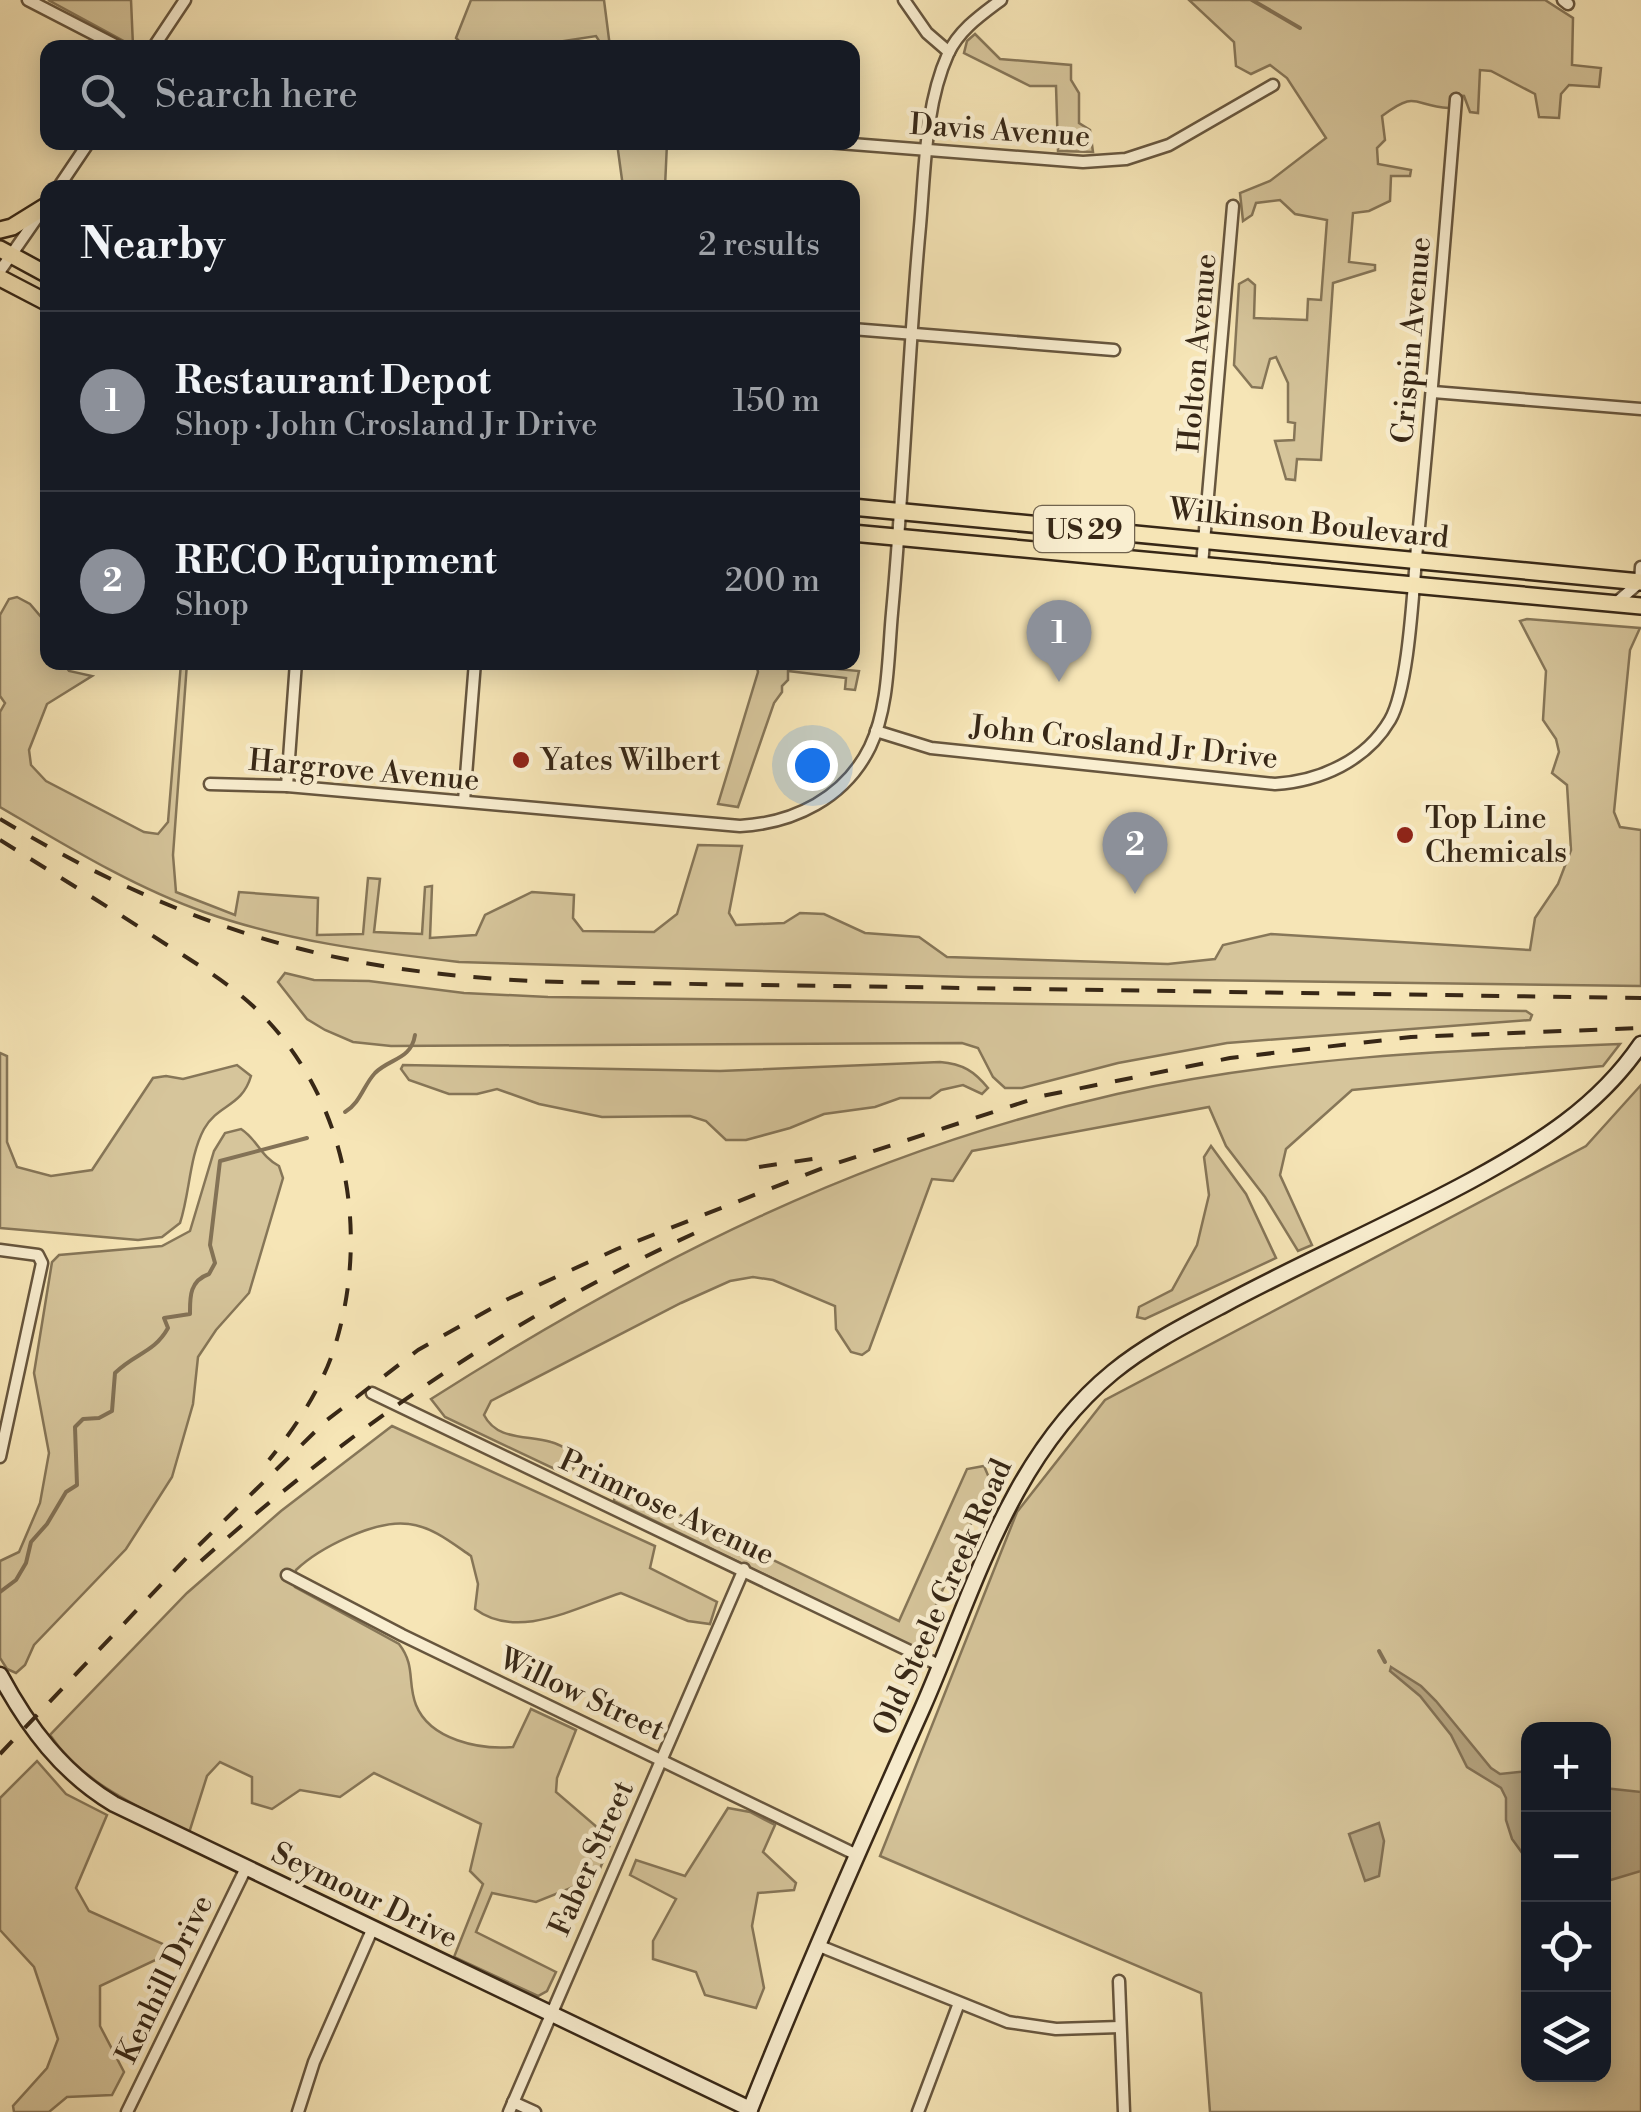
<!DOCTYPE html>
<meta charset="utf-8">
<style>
:root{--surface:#171b24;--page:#20242c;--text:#f1f3f6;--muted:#9ea1a6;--line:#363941;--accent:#8c9099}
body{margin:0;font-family:"Libre Bodoni",serif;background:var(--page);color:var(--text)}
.controls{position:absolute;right:30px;bottom:30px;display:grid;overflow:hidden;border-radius:20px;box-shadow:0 5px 25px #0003}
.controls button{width:90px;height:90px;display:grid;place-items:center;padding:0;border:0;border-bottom:2px solid var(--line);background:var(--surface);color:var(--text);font:50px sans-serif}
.you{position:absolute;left:812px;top:765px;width:35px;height:35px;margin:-25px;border:8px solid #fff;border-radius:50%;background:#1a73e8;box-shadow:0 0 0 15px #1a73e833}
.badge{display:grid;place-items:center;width:65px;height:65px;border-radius:50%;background:var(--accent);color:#fff;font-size:32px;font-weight:700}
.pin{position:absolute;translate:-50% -82px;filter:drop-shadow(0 2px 5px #0008)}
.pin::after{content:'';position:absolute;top:52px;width:35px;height:30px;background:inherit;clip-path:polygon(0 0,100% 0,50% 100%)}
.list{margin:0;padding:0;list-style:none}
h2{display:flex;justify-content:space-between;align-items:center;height:130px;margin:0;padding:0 40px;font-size:42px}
h2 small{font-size:32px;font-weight:400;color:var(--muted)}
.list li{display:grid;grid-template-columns:65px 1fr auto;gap:30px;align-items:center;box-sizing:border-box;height:180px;padding:0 40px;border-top:2px solid var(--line)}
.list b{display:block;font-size:38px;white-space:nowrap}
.list p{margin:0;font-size:32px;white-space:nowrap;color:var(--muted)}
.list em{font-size:32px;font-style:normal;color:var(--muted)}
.icon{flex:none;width:55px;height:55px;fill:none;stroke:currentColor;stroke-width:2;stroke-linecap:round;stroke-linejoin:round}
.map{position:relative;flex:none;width:1641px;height:2112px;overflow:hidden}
.search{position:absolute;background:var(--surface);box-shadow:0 5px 25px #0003;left:40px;top:40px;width:820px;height:110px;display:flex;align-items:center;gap:25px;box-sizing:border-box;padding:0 35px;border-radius:20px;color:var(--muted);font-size:38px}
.panel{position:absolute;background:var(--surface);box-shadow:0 5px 25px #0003;left:40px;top:180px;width:820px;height:490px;border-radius:20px}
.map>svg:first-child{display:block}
.green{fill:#d6c59b;stroke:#867658;stroke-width:2.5;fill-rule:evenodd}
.water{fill:#b5a480;stroke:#837256;stroke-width:2.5}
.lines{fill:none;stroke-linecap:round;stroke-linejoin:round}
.stream{stroke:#837256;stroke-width:4}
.street-casing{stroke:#67563e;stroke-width:15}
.secondary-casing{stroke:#372716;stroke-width:19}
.primary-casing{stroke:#372716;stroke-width:20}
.street{stroke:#f9eed0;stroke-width:10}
.secondary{stroke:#f9eed0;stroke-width:14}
.primary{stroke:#f6e5b6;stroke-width:15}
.rail{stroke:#372716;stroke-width:4;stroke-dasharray:18 18;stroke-linecap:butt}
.poi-dot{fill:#8f2418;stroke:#f9eed0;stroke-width:4}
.labels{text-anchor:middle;stroke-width:9;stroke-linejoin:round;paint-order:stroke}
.shield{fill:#f9eed0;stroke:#71634e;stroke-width:2.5}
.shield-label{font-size:28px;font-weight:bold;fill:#372716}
.street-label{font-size:30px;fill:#372716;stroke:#f9eed0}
.poi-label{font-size:30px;fill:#372716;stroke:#f9eed0;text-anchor:start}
</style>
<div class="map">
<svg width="1641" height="2112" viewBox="0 0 1641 2112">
<rect width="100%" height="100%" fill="#f6e5b6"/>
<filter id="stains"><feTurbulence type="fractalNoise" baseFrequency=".002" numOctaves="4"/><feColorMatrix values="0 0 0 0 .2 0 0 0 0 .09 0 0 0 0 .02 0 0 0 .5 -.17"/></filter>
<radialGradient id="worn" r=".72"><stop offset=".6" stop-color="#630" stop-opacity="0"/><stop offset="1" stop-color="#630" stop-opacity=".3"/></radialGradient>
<g class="green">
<polygon points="48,0 131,0 133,46"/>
<polygon points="471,0 604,0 610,47 603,47 596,36 525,47 465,47 456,38"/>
<path d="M1189,0H1545L1573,18L1572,65L1601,68L1599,87L1569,85L1561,94L1559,118L1539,117L1535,94L1491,71L1480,70L1478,113L1470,112L1464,96L1454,95L1449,108C1412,106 1418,89 1382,116L1385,140L1377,148L1378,164L1411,170L1410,176H1391L1390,201L1369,211L1353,213L1349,262L1375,265V270L1333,283L1321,460L1297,459L1295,480L1286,479L1275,441L1294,440L1295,423L1288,422V383L1276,357L1270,359L1262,388L1252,387L1234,365L1239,284L1248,279L1255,285L1254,318L1307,320L1308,299L1321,300L1327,220L1295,214L1280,200L1256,203L1252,215L1243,221L1240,193L1270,181L1326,138L1287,78L1270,65L1251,74L1236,66L1234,42Z"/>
<polygon points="975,34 1000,59 1071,65 1071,80 1079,93 1079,123 1090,130 1093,152 1058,151 1056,86 1030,86 964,53 967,41"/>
<polygon points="617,143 667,143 665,187 623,187"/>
<path d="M17,597L30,604L47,624L48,662L63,663L69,671L92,676L47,704L29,750L31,765L46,781L144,832L158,834L168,822L181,663H187L173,855L176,892L235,915L239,892L318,898L317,935L363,934L368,878L380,879L374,932L422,934L425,887L432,886L430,938L476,935L485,915L532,892L574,895L573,918L583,931L654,932L677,914L698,845L742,846L729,913L736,925L784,923L800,913L824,914L865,933L919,937L947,957L1168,964L1215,959L1223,945L1271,934L1530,950L1535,918L1558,884L1571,850L1567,785L1552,773L1559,752L1556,739L1543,720L1546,671L1520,621L1527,619L1640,628L1630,650L1614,812L1620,827L1641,830V986L969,977L459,962C374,952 285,941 204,912C133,887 65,845 0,807V712L5,703L0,696V615L9,599Z"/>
<polygon points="756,663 826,663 825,668 859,671 855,690 845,689 846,678 788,671 788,680 782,686 782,692 774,703 738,807 718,804 758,672"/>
<polygon points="285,973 314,980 369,981 464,993 548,997 1526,1011 1532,1015 1530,1020 1227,1043 1118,1063 1022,1088 1005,1088 993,1077 978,1048 962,1043 391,1046 353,1042 325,1030 307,1019 278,982"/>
<path d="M1620,1044L1603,1066L1352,1090L1286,1149L1280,1175L1312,1245L1298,1251L1265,1197L1226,1146L1209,1107L972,1151L953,1181L932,1179L869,1350L862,1355L851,1352L836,1329L835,1306L773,1280L753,1277L730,1281L681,1303L491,1401L484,1415C497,1441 528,1435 551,1442C559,1444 567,1449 574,1453L577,1464L570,1472H561L445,1417L431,1399C648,1261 864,1151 1117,1094C1281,1057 1452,1050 1620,1044Z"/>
<path d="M0,1053L7,1056V1142L17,1167L51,1176L92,1170L153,1078L166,1076L183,1079L237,1065L251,1076C242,1107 218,1104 204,1129C189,1157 190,1193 180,1223L162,1237L138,1240L0,1228Z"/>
<path d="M940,1062C963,1064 974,1071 988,1088L982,1094L963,1085L941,1090L930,1098H900L875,1107L824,1114L790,1128L746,1140H726L706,1121L690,1116L602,1117L539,1104L497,1089L477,1094H449L409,1080L401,1069L403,1065L720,1071Z"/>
<path d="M1641,1085V2112H1210L1201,1993L880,1856L1017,1512L1105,1400L1586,1146ZM1528,1730H1604V2074H1528Z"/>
<path d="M241,1129C258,1140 260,1156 279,1166L283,1178L249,1293L216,1330L198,1357L193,1404L172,1477L126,1549L34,1645L25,1665L16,1673L7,1669L0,1658V1561L19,1552L40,1503L49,1453L34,1373L52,1262L59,1255L162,1246L190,1231L214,1151L225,1133Z"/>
<polygon points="1211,1146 1246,1194 1276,1258 1145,1319 1137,1317 1139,1307 1172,1290 1197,1245 1209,1195 1204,1157"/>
<path d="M392,1426L655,1546L650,1568L717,1602L710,1624L688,1621L621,1593C577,1607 518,1641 475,1609L478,1584L471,1556C452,1543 433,1527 409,1524C376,1519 319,1548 296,1570L295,1587L399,1644C416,1666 407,1682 416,1705C430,1740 480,1750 513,1747L531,1709L576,1730L557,1778L556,1792L612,1840L596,1878L536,1902L492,1893L476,1932L556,1972L547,1991L538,1996L454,1957L483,1884L470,1871L481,1824L374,1773L340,1797L300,1790L272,1809L252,1803V1777L220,1762L207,1776L189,1833C138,1806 83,1784 50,1735L187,1593L281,1511Z"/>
<polygon points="984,1466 990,1480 917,1649 614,1501 616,1484 899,1621 967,1469"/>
<polygon points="37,1761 66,1794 107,1815 76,1888 89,1911 163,1944 164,1956 100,1986 100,2026 124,2072 112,2095 67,2097 49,2112 14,2112 13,2106 47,2068 58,2039 34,1967 0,1930 0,1798"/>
<polygon points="728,1808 750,1812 775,1825 763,1852 796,1883 794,1890 758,1893 752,1926 764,1988 756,2008 705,1995 696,1972 653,1959 653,1941 676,1899 630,1875 636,1860 685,1876"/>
</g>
<g class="water">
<polygon points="1391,1667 1421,1686 1436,1701 1491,1768 1500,1774 1528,1771 1528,1861 1512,1839 1506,1820 1506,1798 1501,1788 1467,1767 1451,1735 1420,1696 1390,1671"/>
<polygon points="1604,1788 1641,1792 1641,1871 1604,1882"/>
<polygon points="1379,1823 1384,1841 1379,1876 1365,1881 1349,1834"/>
</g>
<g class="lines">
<g class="stream">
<polyline points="1252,0 1300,28"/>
<path d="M345,1112C361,1102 363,1086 375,1073C390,1058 411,1060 415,1035"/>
<path d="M0,1592L16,1580L26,1563L31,1542L47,1524L66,1492L77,1485L75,1427L83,1419L99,1418L112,1411L115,1373C135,1353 154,1353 168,1328L164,1318L190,1314C190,1298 189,1281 209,1274L215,1263L210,1245L220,1161L307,1138"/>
<polyline points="1379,1651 1385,1662"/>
</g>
<g class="street-casing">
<g id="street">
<polyline points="28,0 121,48"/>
<polyline points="904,0 927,33 949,52"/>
<polyline points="1563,0 1568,4"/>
<polyline points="153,48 185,0"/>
<polyline points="826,142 1083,162 1126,159 1169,145 1273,85"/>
<polyline points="58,188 89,142"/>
<polyline points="0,271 41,212"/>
<polyline points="852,329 1114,350"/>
<polyline points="1433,392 1641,409"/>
<polyline points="1202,565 1233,206"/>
<polyline points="1616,603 1640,582 1641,567"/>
<path d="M876,731L931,748L1275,784C1320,781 1366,761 1390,720C1409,687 1413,589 1417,547C1432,398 1444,248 1456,99"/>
<path d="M210,784L287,786L740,826C794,823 845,798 870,747C889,707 888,656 892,613C904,484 908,355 920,226C925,170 925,105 948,54C959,30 981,15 1001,0"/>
<polyline points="287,786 296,662"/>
<polyline points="464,801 475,662"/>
<polyline points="0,1250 38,1255 42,1263 0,1457"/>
<polyline points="372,1393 941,1666"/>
<polyline points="287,1575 402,1635 857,1855"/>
<polyline points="817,1945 1008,2022 1056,2029 1120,2027"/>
<polyline points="1119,1981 1124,2112"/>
<polyline points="513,2102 535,2112"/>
<polyline points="127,2112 246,1868"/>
<polyline points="298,2112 314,2062 372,1930"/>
<polyline points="509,2112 744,1569"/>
<polyline points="918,2112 959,2003"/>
</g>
</g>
<g class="secondary-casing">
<g id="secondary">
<path d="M0,1675C28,1727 62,1773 114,1804L750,2109"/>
<path d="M749,2112C803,1976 862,1843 922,1709C974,1591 1009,1457 1113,1372C1146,1345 1185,1325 1223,1305C1305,1261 1391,1224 1472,1180C1538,1144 1598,1107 1641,1044"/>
</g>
</g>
<g class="primary-casing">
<g id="primary">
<polyline points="0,230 12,227 46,206"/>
<polyline points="0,249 48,275"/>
<polyline points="0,278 48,303"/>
<polyline points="852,507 1641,582"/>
<polyline points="852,533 1641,606"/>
</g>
</g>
<use href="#street" class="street"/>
<use href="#secondary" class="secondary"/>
<use href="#primary" class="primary"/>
<g class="rail">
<path d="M0,819C190,932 342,976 563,982L1641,998"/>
<path d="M0,840C56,875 112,909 167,945C197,964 227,982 253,1006C346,1093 372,1230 334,1349C321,1389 295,1428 269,1460"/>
<polyline points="759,1167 825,1157"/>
<path d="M201,1561C352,1427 519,1312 704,1229"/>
<polyline points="0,1754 192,1552 327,1420 418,1350 508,1299 617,1249 828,1166 1042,1096 1230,1058 1411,1037 1641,1028"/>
</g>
</g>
<g class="poi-dot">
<circle cx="521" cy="760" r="10"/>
<circle cx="1405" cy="835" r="10"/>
</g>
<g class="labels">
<rect class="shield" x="1034" y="506" width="100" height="46" rx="8"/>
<g class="shield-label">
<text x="1084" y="539">US 29</text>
</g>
<g class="street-label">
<text transform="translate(1000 130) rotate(4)" y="10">Davis Avenue</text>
<text transform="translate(1411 340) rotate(-85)" y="10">Crispin Avenue</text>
<text transform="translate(1197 353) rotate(-85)" y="10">Holton Avenue</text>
<text transform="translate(1309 523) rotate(6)" y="10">Wilkinson Boulevard</text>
<text transform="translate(1124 742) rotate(6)" y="10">John Crosland Jr Drive</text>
<text transform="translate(364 770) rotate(5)" y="10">Hargrove Avenue</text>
<text transform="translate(667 1507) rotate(25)" y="10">Primrose Avenue</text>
<text transform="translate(942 1597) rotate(-66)" y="10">Old Steele Creek Road</text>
<text transform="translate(582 1694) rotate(25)" y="10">Willow Street</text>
<text transform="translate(591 1858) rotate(-66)" y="10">Faber Street</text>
<text transform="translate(365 1895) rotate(26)" y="10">Seymour Drive</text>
<text transform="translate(164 1979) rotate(-64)" y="10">Kenhill Drive</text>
</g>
<g class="poi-label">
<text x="541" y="770">Yates Wilbert</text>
<text x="1425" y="828">Top Line<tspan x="1425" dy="34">Chemicals</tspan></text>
</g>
</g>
<rect width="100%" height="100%" filter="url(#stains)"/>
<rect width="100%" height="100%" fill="url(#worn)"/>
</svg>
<div class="controls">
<button>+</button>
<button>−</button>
<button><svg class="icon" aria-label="locate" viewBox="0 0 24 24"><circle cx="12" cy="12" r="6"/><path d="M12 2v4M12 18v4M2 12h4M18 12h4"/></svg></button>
<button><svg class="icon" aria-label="layers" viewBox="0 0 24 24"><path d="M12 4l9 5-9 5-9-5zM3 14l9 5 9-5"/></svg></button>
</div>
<div class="you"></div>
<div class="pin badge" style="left:1059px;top:682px">1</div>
<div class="pin badge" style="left:1135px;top:894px">2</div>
<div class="search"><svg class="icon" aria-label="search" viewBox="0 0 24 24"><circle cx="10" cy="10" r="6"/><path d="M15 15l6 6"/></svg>Search here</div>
<section class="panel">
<h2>Nearby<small>2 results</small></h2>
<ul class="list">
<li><span class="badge">1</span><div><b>Restaurant Depot</b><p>Shop · John Crosland Jr Drive</p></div><em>150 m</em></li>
<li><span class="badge">2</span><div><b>RECO Equipment</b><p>Shop</p></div><em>200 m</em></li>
</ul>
</section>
</div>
